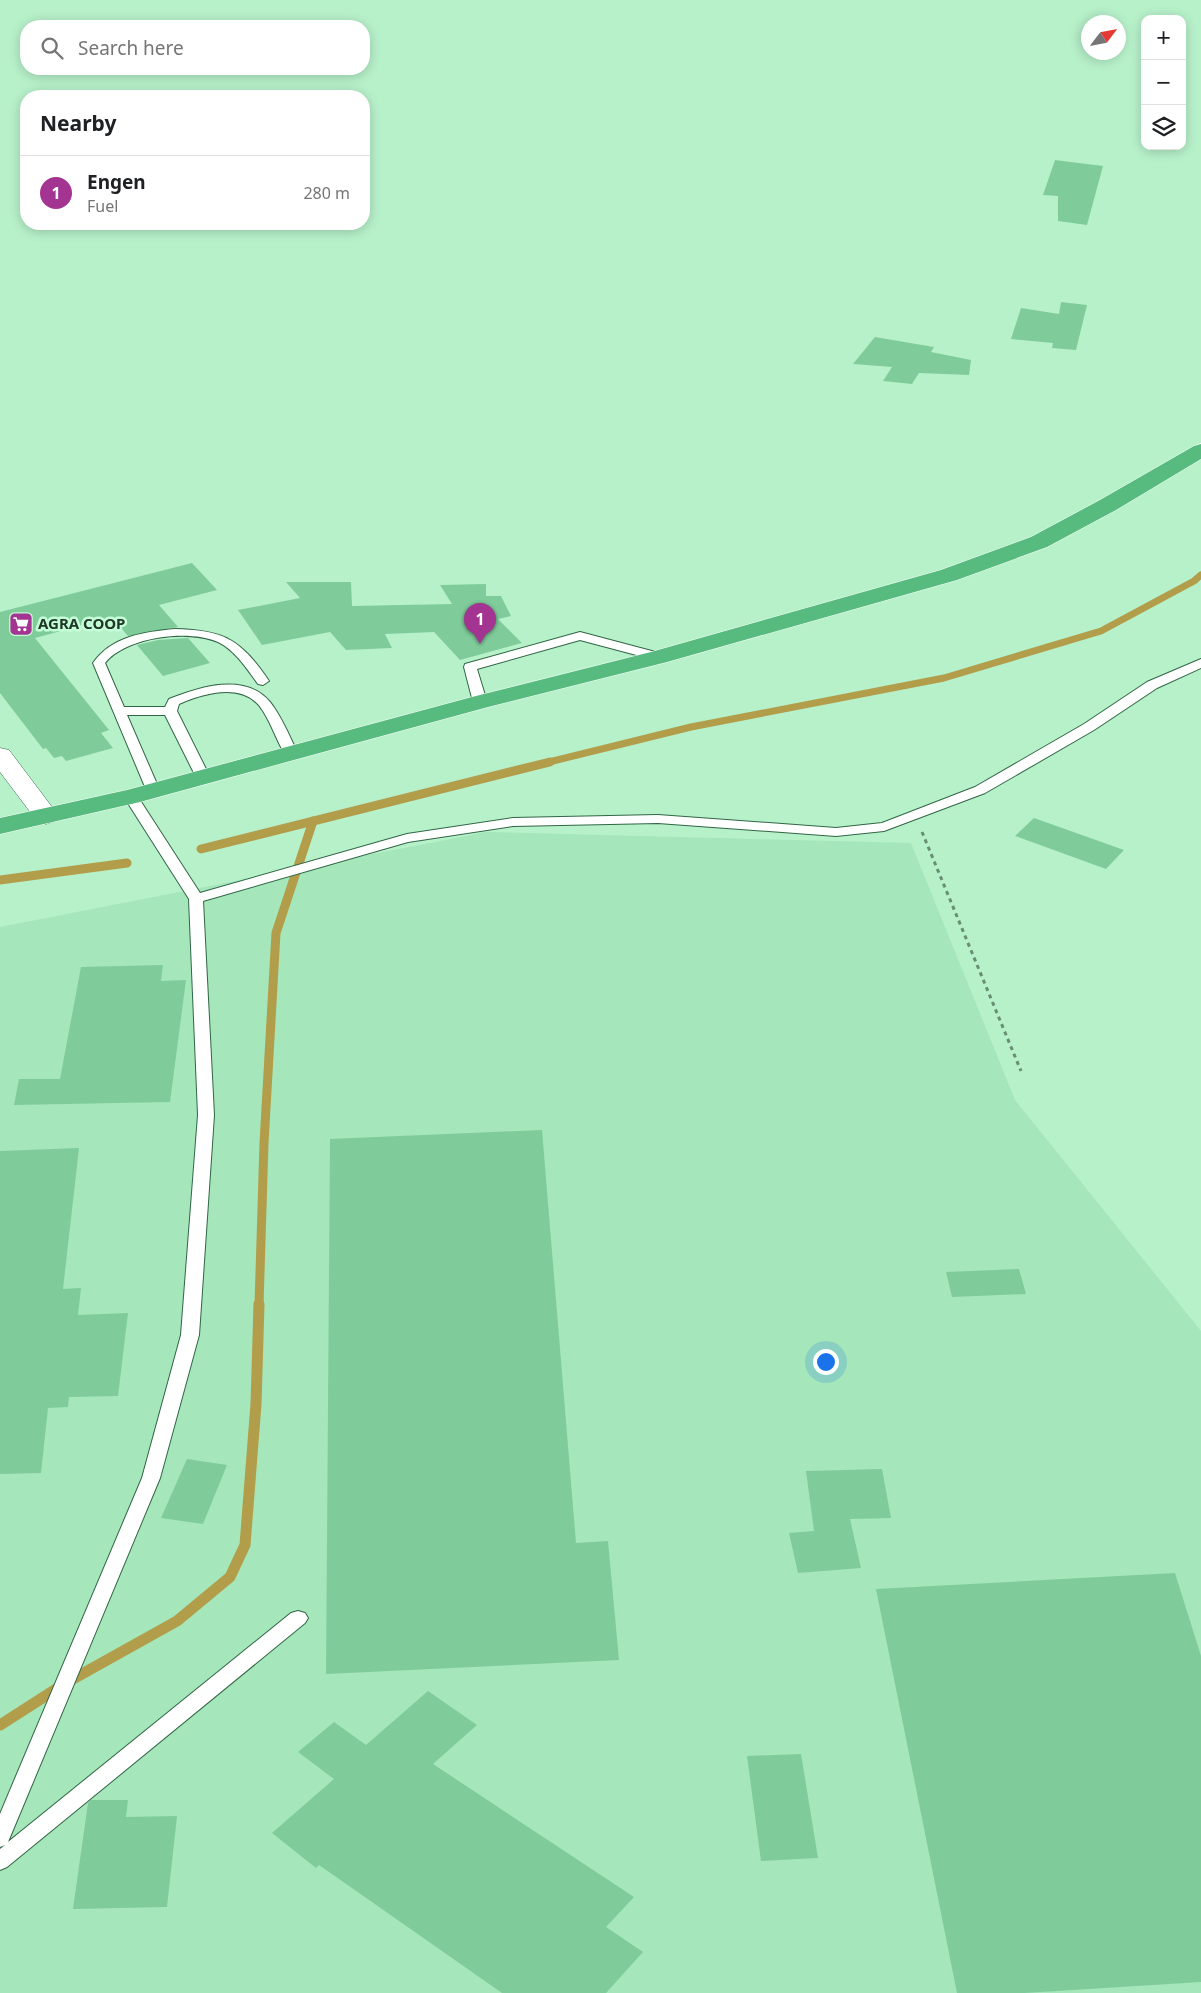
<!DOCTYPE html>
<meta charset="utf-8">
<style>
:root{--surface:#fff;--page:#f6f6f6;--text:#202124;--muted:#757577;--line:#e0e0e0;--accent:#a33491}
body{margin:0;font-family:"Noto Sans",sans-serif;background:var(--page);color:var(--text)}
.controls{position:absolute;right:15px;top:15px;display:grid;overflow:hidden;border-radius:10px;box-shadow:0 2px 12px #0003}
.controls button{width:45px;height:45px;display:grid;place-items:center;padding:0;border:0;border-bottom:1px solid var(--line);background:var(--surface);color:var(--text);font:25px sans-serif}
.compass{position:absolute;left:1081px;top:15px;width:45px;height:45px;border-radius:50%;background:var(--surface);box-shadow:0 2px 12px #0003;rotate:58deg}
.you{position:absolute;left:825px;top:1361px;width:18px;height:18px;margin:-12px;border:4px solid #fff;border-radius:50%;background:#1a73e8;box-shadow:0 0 0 8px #1a73e833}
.badge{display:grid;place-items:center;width:32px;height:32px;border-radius:50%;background:var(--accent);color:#fff;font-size:16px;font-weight:700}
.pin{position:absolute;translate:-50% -41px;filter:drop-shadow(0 1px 2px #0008)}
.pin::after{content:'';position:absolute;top:26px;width:18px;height:15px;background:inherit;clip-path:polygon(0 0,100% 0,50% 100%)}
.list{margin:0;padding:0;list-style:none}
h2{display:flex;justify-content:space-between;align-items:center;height:65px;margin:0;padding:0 20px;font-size:21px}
h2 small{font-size:16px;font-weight:400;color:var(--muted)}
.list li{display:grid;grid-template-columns:32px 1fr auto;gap:15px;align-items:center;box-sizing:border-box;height:75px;padding:0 20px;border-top:1px solid var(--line)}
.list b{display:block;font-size:19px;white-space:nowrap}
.list p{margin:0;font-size:16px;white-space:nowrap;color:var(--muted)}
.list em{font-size:16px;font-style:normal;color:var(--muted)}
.icon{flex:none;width:28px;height:28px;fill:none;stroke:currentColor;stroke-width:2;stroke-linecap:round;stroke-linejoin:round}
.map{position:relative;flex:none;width:1201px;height:1993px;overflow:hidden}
.search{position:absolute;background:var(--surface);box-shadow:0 2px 12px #0003;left:20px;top:20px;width:350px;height:55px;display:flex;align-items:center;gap:12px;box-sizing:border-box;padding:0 18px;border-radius:20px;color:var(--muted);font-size:19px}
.panel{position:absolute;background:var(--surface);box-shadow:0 2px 12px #0003;left:20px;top:90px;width:350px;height:140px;border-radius:20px}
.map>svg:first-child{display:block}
.built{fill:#a5e6ba}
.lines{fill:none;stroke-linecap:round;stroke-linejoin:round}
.stream-far2{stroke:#b29d4b;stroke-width:7}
.stream-far1{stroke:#b29d4b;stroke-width:9}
.stream{stroke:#b29d4b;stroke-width:11}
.building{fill:#7fcc9a}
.lane-casing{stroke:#306645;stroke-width:2}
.street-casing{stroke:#306645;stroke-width:1}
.highway-casing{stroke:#fff;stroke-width:1}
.path{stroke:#678e74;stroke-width:3;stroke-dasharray:4 4;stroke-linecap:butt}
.lane{fill:#fff;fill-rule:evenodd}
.street{fill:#fff;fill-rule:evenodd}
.highway{fill:#57ba7e;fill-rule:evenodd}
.labels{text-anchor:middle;stroke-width:5;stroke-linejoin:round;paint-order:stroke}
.poi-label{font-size:15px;font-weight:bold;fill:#203628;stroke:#c4fed7;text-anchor:start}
</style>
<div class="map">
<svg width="1201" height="1993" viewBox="0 0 1201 1993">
<rect width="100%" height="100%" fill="#b7f1ca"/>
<polygon class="built" points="486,832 911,843 1015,1100 1201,1331 1201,1993 0,1993 0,927"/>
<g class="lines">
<polyline class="stream-far2" points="545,763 691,727 944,678 1101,631 1194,581 1201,575"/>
<g class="stream-far1">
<polyline points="201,849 550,762"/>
<polyline points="0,880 127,863"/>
<polyline points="259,1305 264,1143 276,933 313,821"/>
</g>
<polyline class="stream" points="0,1725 64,1684 177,1621 230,1577 245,1545 256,1404 259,1304"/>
</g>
<g class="building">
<polygon points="1055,160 1103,166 1087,225 1058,221 1058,196 1043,195"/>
<polygon points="1061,302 1087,305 1076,350 1052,348 1053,343 1011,339 1021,308 1059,314"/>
<polygon points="875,337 934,347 931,352 971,360 969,375 919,373 912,384 883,381 892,367 853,364"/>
<polygon points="192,563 217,590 159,605 178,627 128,636 112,617 35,638 109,730 101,733 113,748 66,761 62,756 54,758 46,748 43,749 0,693 0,612"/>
<polygon points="286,582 351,582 352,606 452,604 440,585 486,584 486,596 501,596 511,616 498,619 522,643 460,660 434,632 385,634 392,648 346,650 330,632 262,645 238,610 300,598"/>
<polygon points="188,638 210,663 163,676 137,645 158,640"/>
<polygon points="1034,818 1124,850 1106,869 1015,836"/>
<polygon points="163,965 161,981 186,980 170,1102 14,1105 19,1079 60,1079 81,967"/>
<polygon points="542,1130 576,1543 608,1541 619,1660 326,1674 330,1139"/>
<polygon points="79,1148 63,1289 81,1288 78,1315 128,1313 118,1396 69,1397 68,1407 48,1408 41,1473 0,1474 0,1151"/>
<polygon points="1019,1269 1026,1294 952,1297 946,1272"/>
<polygon points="187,1459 227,1465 203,1524 161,1518"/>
<polygon points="882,1469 891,1518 850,1519 861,1568 798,1573 789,1533 814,1531 806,1471"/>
<polygon points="1175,1573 1201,1656 1201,1982 1025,1993 957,1993 876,1589"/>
<polygon points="428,1691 477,1725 433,1764 634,1897 606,1927 643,1952 606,1993 502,1993 319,1865 316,1868 272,1833 334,1779 298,1752 334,1722 366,1745"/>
<polygon points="801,1754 818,1858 761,1861 747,1756"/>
<polygon points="91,1800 128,1800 126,1817 177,1816 167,1907 73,1909 88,1803"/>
</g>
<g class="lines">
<g class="lane-casing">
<g id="lane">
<path d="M175,629C225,630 241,640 269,681L263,685L258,684C247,669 235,650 218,642C188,629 126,637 105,663L124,707H165L169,699C199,687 245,672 270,702C282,717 289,736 298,753L296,756H286C277,742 272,725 263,711C245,681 205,693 179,704L177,711L210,777L203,781L196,777L165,715H127L160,791L153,795L148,794L93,663C112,636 144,632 175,629Z"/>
<polygon points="580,632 663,654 665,657 659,661 580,640 477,669 487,702 480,706 473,702 464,667 465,664"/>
<polygon points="1201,659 1201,668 1157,688 1094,730 985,793 884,831 836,836 658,823 513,826 408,842 203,901 214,1115 199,1335 160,1478 8,1842 291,1613 298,1611 305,1613 308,1618 305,1623 7,1867 0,1870 0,1849 5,1845 0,1847 0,1814 142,1478 181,1335 198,1115 189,899 124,797 126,794 136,794 200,893 407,834 513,818 658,815 836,828 882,823 975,787 1084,724 1147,682"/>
</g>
</g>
<g class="street-casing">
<polygon id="street" points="0,748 9,750 55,811 59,816 55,821 46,824 37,821 0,772"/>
</g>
<g class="highway-casing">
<polygon id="highway" points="1201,444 1201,459 1116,510 1047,547 957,580 667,662 488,707 140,802 0,834 0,818 127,790 472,697 651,652 941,570 1031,537 1100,500 1194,446"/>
</g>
<polyline class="path" points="922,832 1021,1071"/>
<use href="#lane" class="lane"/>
<use href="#street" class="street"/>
<use href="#highway" class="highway"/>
</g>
<defs>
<g id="supermarket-square" transform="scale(1.25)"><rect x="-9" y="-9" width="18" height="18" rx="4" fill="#a33491" stroke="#c4fed7"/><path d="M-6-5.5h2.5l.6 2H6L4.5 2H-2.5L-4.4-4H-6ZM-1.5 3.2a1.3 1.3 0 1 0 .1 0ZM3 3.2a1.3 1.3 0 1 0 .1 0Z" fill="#fff"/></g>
</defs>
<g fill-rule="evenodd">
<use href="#supermarket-square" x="21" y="624"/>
</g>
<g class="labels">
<g class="poi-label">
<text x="38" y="629">AGRA COOP</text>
</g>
</g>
</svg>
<div class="controls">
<button>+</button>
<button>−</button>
<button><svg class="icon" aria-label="layers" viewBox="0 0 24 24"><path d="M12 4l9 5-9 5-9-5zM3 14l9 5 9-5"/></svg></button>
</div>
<svg class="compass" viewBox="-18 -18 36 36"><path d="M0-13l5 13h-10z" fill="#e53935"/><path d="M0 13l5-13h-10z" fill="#757577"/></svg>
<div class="you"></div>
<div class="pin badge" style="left:480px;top:644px">1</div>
<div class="search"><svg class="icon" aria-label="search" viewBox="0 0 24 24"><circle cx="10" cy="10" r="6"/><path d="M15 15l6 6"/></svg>Search here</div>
<section class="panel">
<h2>Nearby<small></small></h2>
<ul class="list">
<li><span class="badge">1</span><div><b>Engen</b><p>Fuel</p></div><em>280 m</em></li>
</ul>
</section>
</div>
